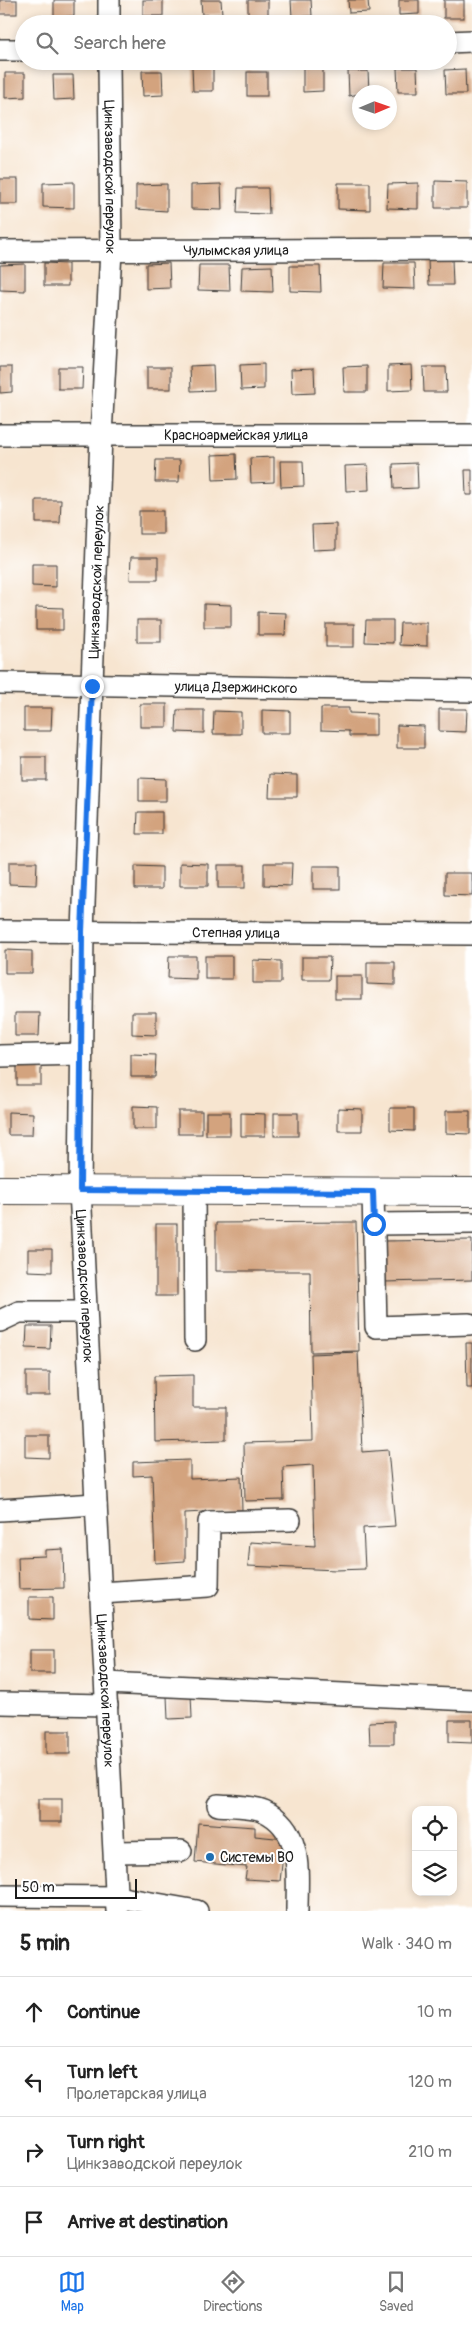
<!DOCTYPE html>
<meta charset="utf-8">
<style>
:root{--surface:#fff;--page:#f6f6f6;--text:#222;--muted:#767676;--line:#e0e0e0;--accent:#1a73e8}
body{margin:0;font-family:Pangolin,sans-serif;background:var(--page);color:var(--text)}
.controls{position:absolute;right:15px;bottom:15px;display:grid;overflow:hidden;border-radius:10px;box-shadow:0 2px 8px #0003}
.controls button{width:45px;height:45px;display:grid;place-items:center;padding:0;border:0;border-bottom:1px solid var(--line);background:var(--surface);color:var(--text);font:25px sans-serif}
.compass{position:absolute;left:352px;top:85px;width:45px;height:45px;border-radius:50%;background:var(--surface);box-shadow:0 2px 8px #0003;rotate:88deg}
.scale{position:absolute;left:15px;bottom:12px;width:122px;box-sizing:border-box;padding-left:5px;border:2px solid #1c1c1c;border-top:0;font-size:14px;line-height:18px;white-space:nowrap;color:#1c1c1c;-webkit-text-stroke:4px #fff;paint-order:stroke}
.stop{position:absolute;width:15px;height:15px;margin:-11px;border:4px solid #1a73e8;border-radius:50%;background:#fff}
.stop.end{background:#1a73e8;border-color:#fff;box-shadow:0 1px 5px #0008}
.list{margin:0;padding:0;list-style:none}
h2{display:flex;justify-content:space-between;align-items:center;height:65px;margin:0;padding:0 20px;font-size:21px}
h2 small{font-size:16px;font-weight:400;color:var(--muted)}
.list li{display:grid;grid-template-columns:32px 1fr auto;gap:15px;align-items:center;box-sizing:border-box;height:70px;padding:0 20px;border-top:1px solid var(--line)}
.list b{display:block;font-size:19px;white-space:nowrap}
.list p{margin:0;font-size:16px;white-space:nowrap;color:var(--muted)}
.list em{font-size:16px;font-style:normal;color:var(--muted)}
.icon{flex:none;width:28px;height:28px;fill:none;stroke:currentColor;stroke-width:2;stroke-linecap:round;stroke-linejoin:round}
.map{position:relative;flex:none;width:472px;height:1911px;overflow:hidden}
.search{position:absolute;background:var(--surface);box-shadow:0 2px 8px #0003;left:15px;right:15px;top:15px;height:55px;display:flex;align-items:center;gap:12px;box-sizing:border-box;padding:0 18px;border-radius:28px;color:var(--muted);font-size:19px}
.sheet{height:345px;background:var(--surface)}
nav{display:flex;justify-content:space-around;align-items:center;box-sizing:border-box;height:70px;border-top:1px solid var(--line);background:var(--surface);font-size:14px;color:var(--muted)}
nav a{display:grid;justify-items:center;gap:2px}
nav .on{color:var(--accent)}
.map>svg:first-child{display:block}
.building{fill:#d3a37e}
.lines{fill:none;stroke-linecap:round;stroke-linejoin:round}
.minor-casing{stroke:#3d3a37;stroke-width:24}
.major-casing{stroke:#3d3a37;stroke-width:30}
.minor{stroke:#fff;stroke-width:21}
.major{stroke:#fff;stroke-width:28}
.route{stroke:#1a73e8;stroke-width:6}
.poi-dot{fill:#1f6fb2;stroke:#fff;stroke-width:2}
.labels{text-anchor:middle;stroke-width:4;stroke-linejoin:round;paint-order:stroke}
.street-label{font-size:14px;fill:#1c1c1c;stroke:#fff}
.poi-label{font-size:14px;fill:#1c1c1c;stroke:#fff;text-anchor:start}
</style>
<div class="map">
<svg width="472" height="1911" viewBox="0 0 472 1911">
<rect width="100%" height="100%" fill="#fff"/>
<filter id="ink" filterUnits="userSpaceOnUse"><feTurbulence type="fractalNoise" baseFrequency=".02" numOctaves="2"/><feDisplacementMap in="SourceGraphic" scale="10" xChannelSelector="R" yChannelSelector="G"/><feConvolveMatrix kernelMatrix="1 2 1 2 8 2 1 2 1" color-interpolation-filters="sRGB"/></filter>
<filter id="wash" filterUnits="userSpaceOnUse"><feTurbulence type="fractalNoise" baseFrequency=".0096" numOctaves="4" result="noise"/><feDisplacementMap in="SourceGraphic" scale="20" xChannelSelector="R" yChannelSelector="G"/><feGaussianBlur stdDeviation="1.12" result="paint"/><feColorMatrix in="noise" values="0 0 0 0 0 0 0 0 0 0 0 0 0 0 0 0 0 1.4 0 .05"/><feComposite in="paint" operator="in"/></filter>
<g filter="url(#wash)">
<rect width="100%" height="100%" fill="#f7e5d0"/>
<g id="blocks">
<g class="building">
<rect x="0" y="0" width="17" height="14"/>
<polygon points="54,0 74,0 74,16 54,17"/>
<rect x="143" y="0" width="20" height="16"/>
<polygon points="201,0 221,0 222,14 202,15"/>
<polygon points="248,0 268,0 268,17 248,18"/>
<polygon points="291,0 311,0 312,16 292,17"/>
<polygon points="348,0 368,0 369,12 349,13"/>
<polygon points="399,0 419,0 419,14 399,15"/>
<rect x="444" y="0" width="20" height="18"/>
<polygon points="213,66 213,91 193,91 192,67"/>
<polygon points="303,67 323,67 323,91 303,92"/>
<polygon points="397,68 417,68 418,92 398,92"/>
<polygon points="465,69 466,94 446,94 445,70"/>
<polygon points="142,71 162,71 163,95 143,96"/>
<polygon points="348,71 368,71 369,92 349,96"/>
<rect x="247" y="72" width="20" height="24"/>
<polygon points="5,73 25,73 25,97 5,98"/>
<polygon points="53,75 73,75 74,99 54,100"/>
<rect x="0" y="179" width="18" height="25"/>
<polygon points="435,181 467,182 467,208 435,208"/>
<polygon points="74,182 74,208 43,207 43,183"/>
<polygon points="338,183 370,183 370,210 338,209"/>
<polygon points="418,183 418,209 387,208 388,184"/>
<polygon points="167,184 167,211 136,209 136,185"/>
<polygon points="221,184 222,210 191,209 191,185"/>
<polygon points="238,188 268,188 269,214 237,213"/>
<polygon points="452,259 453,285 429,285 428,260"/>
<polygon points="44,263 68,264 68,286 44,286"/>
<polygon points="169,263 170,288 146,289 146,264"/>
<polygon points="384,263 414,263 415,289 383,288"/>
<polygon points="25,264 25,291 0,290 0,265"/>
<polygon points="199,265 229,265 230,291 198,290"/>
<polygon points="272,266 273,292 241,291 242,267"/>
<polygon points="290,266 320,266 321,292 290,291"/>
<polygon points="264,364 264,389 241,390 240,365"/>
<polygon points="213,365 214,390 191,391 190,366"/>
<polygon points="411,365 412,390 388,391 388,366"/>
<polygon points="367,366 367,392 344,392 343,367"/>
<polygon points="0,367 12,367 12,392 0,393"/>
<polygon points="58,367 83,367 82,389 58,389"/>
<rect x="147" y="367" width="24" height="22"/>
<polygon points="423,367 446,367 447,392 424,392"/>
<polygon points="314,368 315,393 292,394 291,369"/>
<polygon points="236,454 237,479 213,480 212,455"/>
<polygon points="274,457 274,482 251,483 250,458"/>
<polygon points="156,460 180,460 179,482 155,482"/>
<polygon points="280,461 303,461 304,486 281,487"/>
<polygon points="417,463 418,488 394,489 393,464"/>
<polygon points="368,465 369,490 346,491 345,466"/>
<polygon points="465,470 472,470 472,495 466,495"/>
<polygon points="36,500 61,500 60,523 36,523"/>
<rect x="139" y="511" width="24" height="23"/>
<polygon points="336,524 336,549 313,550 312,525"/>
<polygon points="131,557 158,557 158,580 130,580"/>
<polygon points="32,564 56,564 56,587 32,586"/>
<polygon points="204,604 231,605 231,627 204,627"/>
<polygon points="36,607 63,608 63,630 36,630"/>
<polygon points="258,612 286,613 285,635 258,635"/>
<rect x="137" y="620" width="24" height="22"/>
<polygon points="366,620 393,620 393,643 365,642"/>
<polygon points="400,623 427,623 427,646 399,645"/>
<rect x="326" y="624" width="28" height="23"/>
<rect x="140" y="704" width="27" height="23"/>
<polygon points="24,708 52,708 51,731 24,731"/>
<polygon points="321,708 349,708 349,713 376,714 376,736 349,736 349,731 321,730"/>
<polygon points="439,709 467,709 466,732 439,731"/>
<polygon points="177,710 204,710 204,733 176,732"/>
<polygon points="262,710 290,711 290,733 262,733"/>
<polygon points="214,711 241,712 241,734 213,734"/>
<polygon points="397,725 424,726 424,748 397,748"/>
<rect x="22" y="757" width="24" height="23"/>
<polygon points="270,774 297,775 297,797 269,797"/>
<polygon points="139,778 166,779 166,801 139,801"/>
<polygon points="138,812 162,812 162,834 137,834"/>
<polygon points="9,862 37,862 36,885 9,884"/>
<polygon points="180,863 208,864 208,886 180,886"/>
<polygon points="264,863 292,863 291,886 264,885"/>
<rect x="218" y="865" width="27" height="23"/>
<polygon points="135,866 162,867 162,889 135,889"/>
<rect x="313" y="866" width="27" height="23"/>
<polygon points="445,873 472,873 472,896 445,895"/>
<polygon points="5,950 32,951 32,973 5,973"/>
<polygon points="169,956 196,956 196,979 168,978"/>
<rect x="205" y="956" width="27" height="23"/>
<polygon points="302,957 330,957 329,980 302,980"/>
<polygon points="253,960 281,961 281,983 253,983"/>
<polygon points="367,962 395,962 395,985 367,984"/>
<rect x="335" y="976" width="27" height="23"/>
<polygon points="132,1012 156,1012 156,1035 132,1034"/>
<polygon points="15,1013 40,1013 39,1036 15,1036"/>
<polygon points="131,1054 156,1055 155,1077 131,1077"/>
<rect x="17" y="1062" width="24" height="23"/>
<polygon points="133,1106 157,1107 157,1129 133,1129"/>
<polygon points="338,1108 362,1109 362,1131 338,1131"/>
<polygon points="390,1108 414,1108 414,1131 390,1130"/>
<rect x="178" y="1111" width="24" height="23"/>
<polygon points="446,1111 470,1111 470,1134 446,1133"/>
<polygon points="8,1112 33,1113 32,1135 8,1135"/>
<rect x="206" y="1112" width="24" height="23"/>
<polygon points="241,1113 265,1114 265,1136 241,1136"/>
<rect x="274" y="1113" width="24" height="23"/>
<polygon points="356,1222 359,1351 311,1352 310,1271 216,1271 216,1223"/>
<rect x="156" y="1224" width="21" height="72"/>
<polygon points="472,1240 472,1280 383,1282 382,1241"/>
<polygon points="28,1249 52,1249 52,1272 28,1271"/>
<polygon points="27,1326 51,1326 50,1349 26,1348"/>
<polygon points="466,1343 472,1343 472,1388 467,1388"/>
<polygon points="358,1352 362,1452 388,1450 395,1526 363,1528 365,1569 336,1570 248,1566 250,1542 315,1546 313,1465 283,1467 284,1500 245,1501 244,1443 313,1441 311,1354"/>
<rect x="26" y="1372" width="24" height="23"/>
<polygon points="193,1375 193,1407 226,1407 226,1440 155,1442 154,1376"/>
<polygon points="25,1435 49,1435 49,1458 25,1457"/>
<polygon points="190,1460 190,1479 241,1477 242,1510 185,1513 185,1561 155,1563 152,1475 133,1476 133,1462"/>
<polygon points="63,1549 64,1588 19,1589 18,1557 45,1556 45,1550"/>
<polygon points="29,1597 53,1597 53,1620 29,1619"/>
<rect x="30" y="1650" width="24" height="23"/>
<polygon points="191,1695 192,1718 168,1719 167,1696"/>
<polygon points="449,1720 472,1720 472,1743 449,1742"/>
<polygon points="394,1721 394,1744 370,1744 369,1722"/>
<rect x="46" y="1731" width="24" height="23"/>
<rect x="38" y="1799" width="24" height="23"/>
<polygon points="198,1823 255,1827 255,1836 285,1839 280,1881 245,1879 247,1867 195,1862"/>
</g>
</g>
</g>
<g filter="url(#ink)">
<use href="#blocks" fill-opacity="0" stroke="#3d3a37" stroke-width="1"/>
<g class="lines">
<g class="minor-casing">
<g id="minor">
<polyline points="109,0 109,24"/>
<polyline points="448,42 472,41"/>
<polyline points="0,50 24,50"/>
<path id="s1" d="M109,61L111,251L101,435L83,932L80,1190L117,1911"/>
<path id="s2" d="M0,251L472,249"/>
<path id="s3" d="M0,435H472"/>
<path id="s4" d="M0,683L472,691"/>
<path id="s5" d="M0,931L472,934"/>
<polyline points="0,1056 81,1054"/>
<polyline points="194,1191 195,1340"/>
<polyline points="373,1192 376,1327 469,1324"/>
<polyline points="374,1224 472,1223"/>
<polyline points="0,1321 19,1312 86,1312"/>
<polyline points="0,1510 96,1504"/>
<polyline points="101,1593 208,1586 209,1522 290,1520"/>
<polyline points="106,1683 472,1700"/>
<polyline points="0,1703 107,1705"/>
<path d="M218,1805C230,1806 254,1806 264,1811C304,1830 297,1874 297,1911"/>
<polyline points="115,1852 181,1851"/>
<polyline points="0,1896 117,1897 197,1911"/>
</g>
</g>
<g class="major-casing">
<polyline id="major" points="0,1190 472,1192"/>
</g>
<use href="#minor" class="minor"/>
<use href="#major" class="major"/>
</g>
</g>
<g class="lines" filter="url(#ink)">
<polyline class="route" points="92,686 82,932 80,1190 373,1192 374,1224"/>
</g>
<circle class="poi-dot" cx="210" cy="1857" r="5"/>
<g class="labels">
<g class="street-label">
<text dy="5" stroke="none"><textPath href="#s1" startOffset="116">Цинкзаводской переулок</textPath></text>
<text dy="5" stroke="none"><textPath href="#s2" startOffset="236">Чулымская улица</textPath></text>
<text dy="5" stroke="none"><textPath href="#s3" startOffset="236">Красноармейская улица</textPath></text>
<text transform="translate(96 582) rotate(-88)" y="5">Цинкзаводской переулок</text>
<text dy="5" stroke="none"><textPath href="#s4" startOffset="236">улица Дзержинского</textPath></text>
<text dy="5" stroke="none"><textPath href="#s5" startOffset="236">Степная улица</textPath></text>
<text dy="5" stroke="none"><textPath href="#s1" startOffset="1226">Цинкзаводской переулок</textPath></text>
<text dy="5" stroke="none"><textPath href="#s1" startOffset="1631">Цинкзаводской переулок</textPath></text>
</g>
<g class="poi-label">
<text x="220" y="1862">Системы ВО</text>
</g>
</g>
</svg>
<div class="controls">
<button><svg class="icon" aria-label="locate" viewBox="0 0 24 24"><circle cx="12" cy="12" r="6"/><path d="M12 2v4M12 18v4M2 12h4M18 12h4"/></svg></button>
<button><svg class="icon" aria-label="layers" viewBox="0 0 24 24"><path d="M12 4l9 5-9 5-9-5zM3 14l9 5 9-5"/></svg></button>
</div>
<svg class="compass" viewBox="-18 -18 36 36"><path d="M0-13l5 13h-10z" fill="#e53935"/><path d="M0 13l5-13h-10z" fill="#767676"/></svg>
<div class="scale">50 m</div>
<div class="stop" style="left:374px;top:1224px"></div>
<div class="stop end" style="left:92px;top:686px"></div>
<div class="search"><svg class="icon" aria-label="search" viewBox="0 0 24 24"><circle cx="10" cy="10" r="6"/><path d="M15 15l6 6"/></svg>Search here</div>
</div>
<section class="sheet">
<h2>5 min<small>Walk · 340 m</small></h2>
<ul class="list">
<li><svg class="icon" aria-label="ahead" viewBox="0 0 24 24"><path d="M12 20V5M6 11l6-6 6 6"/></svg><div><b>Continue</b></div><em>10 m</em></li>
<li><svg class="icon" aria-label="left" viewBox="0 0 24 24"><path d="M17 20v-9H6M10 6l-5 5 5 5"/></svg><div><b>Turn left</b><p>Пролетарская улица</p></div><em>120 m</em></li>
<li><svg class="icon" aria-label="right" viewBox="0 0 24 24"><path d="M7 20v-9h11M14 6l5 5-5 5"/></svg><div><b>Turn right</b><p>Цинкзаводской переулок</p></div><em>210 m</em></li>
<li><svg class="icon" aria-label="arrive" viewBox="0 0 24 24"><path d="M6 21V4h12l-3 4 3 4H6"/></svg><div><b>Arrive at destination</b></div></li>
</ul>
</section>
<nav>
<a class="on"><svg class="icon" aria-label="map" viewBox="0 0 24 24"><path d="M3 6l6-2 6 2 6-2v14l-6 2-6-2-6 2zM9 4v14M15 6v14"/></svg>Map</a>
<a><svg class="icon" aria-label="directions" viewBox="0 0 24 24"><path d="M12 3l9 9-9 9-9-9zM9 14v-3h6M13 9l2 2-2 2"/></svg>Directions</a>
<a><svg class="icon" aria-label="saved" viewBox="0 0 24 24"><path d="M7 4h10v16l-5-4-5 4z"/></svg>Saved</a>
</nav>
